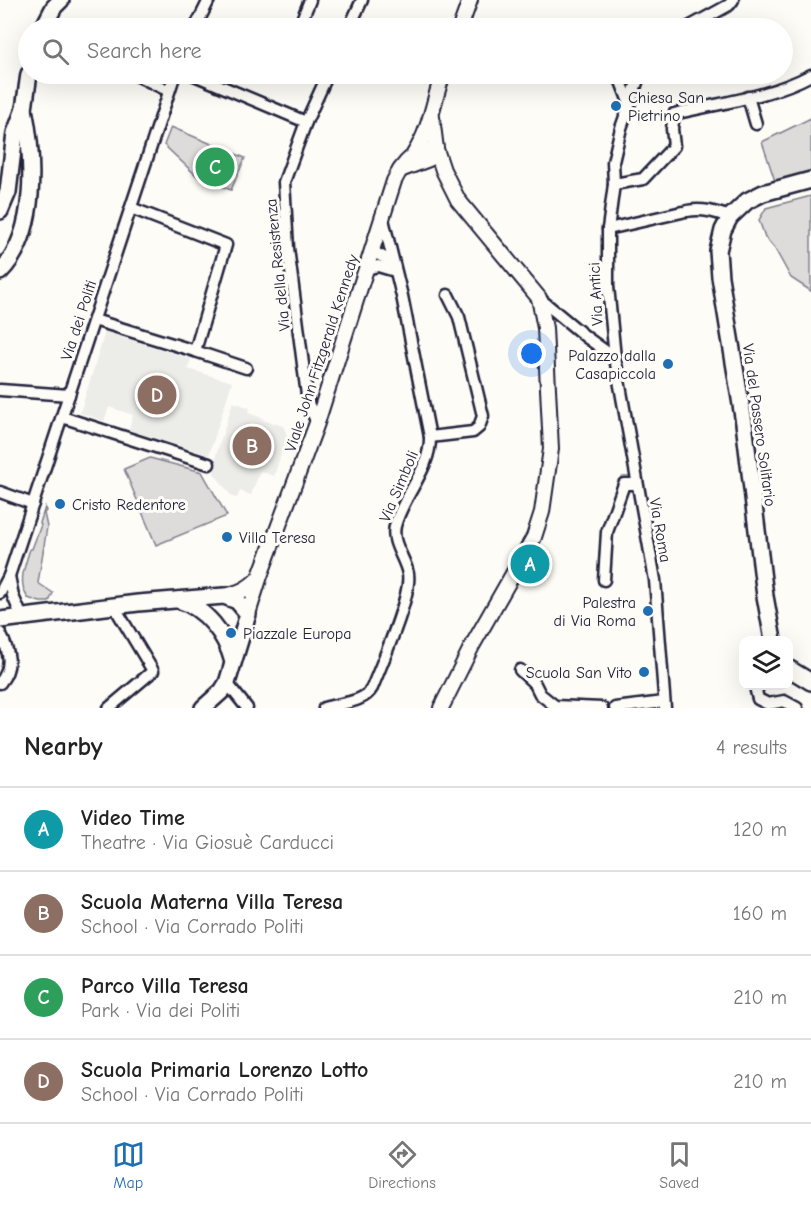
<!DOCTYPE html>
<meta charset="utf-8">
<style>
:root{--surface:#fff;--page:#f2f2f2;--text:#222;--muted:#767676;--line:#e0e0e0;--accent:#1f6fb2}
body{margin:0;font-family:"Comic Neue",sans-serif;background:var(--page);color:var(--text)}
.controls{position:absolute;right:18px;bottom:18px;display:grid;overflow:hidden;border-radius:12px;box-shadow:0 6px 24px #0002}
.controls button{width:54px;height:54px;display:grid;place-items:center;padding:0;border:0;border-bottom:2px solid var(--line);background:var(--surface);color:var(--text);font:30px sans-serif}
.you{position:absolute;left:532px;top:354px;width:21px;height:21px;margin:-15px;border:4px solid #fff;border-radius:50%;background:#1a73e8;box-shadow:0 0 0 9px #1a73e833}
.badge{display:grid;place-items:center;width:39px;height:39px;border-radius:50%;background:var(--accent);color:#fff;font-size:20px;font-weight:700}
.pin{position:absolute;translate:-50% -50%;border:3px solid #fff;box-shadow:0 2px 6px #0006}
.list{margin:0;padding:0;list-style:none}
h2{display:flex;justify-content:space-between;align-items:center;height:78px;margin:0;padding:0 24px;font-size:26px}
h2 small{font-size:20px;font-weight:400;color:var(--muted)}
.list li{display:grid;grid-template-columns:39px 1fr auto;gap:18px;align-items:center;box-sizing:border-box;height:84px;padding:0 24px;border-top:2px solid var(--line)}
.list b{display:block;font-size:22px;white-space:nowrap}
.list p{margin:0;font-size:20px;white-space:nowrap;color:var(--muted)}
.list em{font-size:20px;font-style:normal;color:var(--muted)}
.icon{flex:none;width:33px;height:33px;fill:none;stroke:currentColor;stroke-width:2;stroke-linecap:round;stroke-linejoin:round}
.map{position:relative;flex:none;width:811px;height:708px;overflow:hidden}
.search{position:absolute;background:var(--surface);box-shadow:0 6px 24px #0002;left:18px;right:18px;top:18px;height:66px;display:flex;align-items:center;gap:15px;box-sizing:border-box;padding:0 21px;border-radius:33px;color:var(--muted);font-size:22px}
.sheet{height:414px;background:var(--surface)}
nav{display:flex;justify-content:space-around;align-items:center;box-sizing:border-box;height:84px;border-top:2px solid var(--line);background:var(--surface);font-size:16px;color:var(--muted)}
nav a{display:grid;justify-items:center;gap:3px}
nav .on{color:var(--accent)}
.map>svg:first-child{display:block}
.built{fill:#ecece9}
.green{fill:#dddcdb;stroke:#807f8b;stroke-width:1.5}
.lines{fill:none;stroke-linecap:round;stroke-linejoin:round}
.minor-casing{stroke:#22223b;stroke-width:15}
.tertiary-casing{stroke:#22223b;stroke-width:18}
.secondary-casing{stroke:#22223b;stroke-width:20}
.minor{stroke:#fdfcf7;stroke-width:10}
.tertiary{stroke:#fdfcf7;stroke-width:14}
.secondary{stroke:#fdfcf7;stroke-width:15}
.poi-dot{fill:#1f6fb2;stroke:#fdfcf7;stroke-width:2}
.labels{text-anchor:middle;stroke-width:6;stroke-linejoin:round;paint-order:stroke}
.poi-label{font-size:16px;fill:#22223b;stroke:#fdfcf7;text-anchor:start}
.street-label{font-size:16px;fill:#22223b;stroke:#fdfcf7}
</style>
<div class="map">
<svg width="811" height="708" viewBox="0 0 811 708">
<rect width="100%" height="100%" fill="#fdfcf7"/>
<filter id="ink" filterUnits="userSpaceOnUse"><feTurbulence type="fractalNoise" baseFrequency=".0167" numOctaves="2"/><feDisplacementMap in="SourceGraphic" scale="12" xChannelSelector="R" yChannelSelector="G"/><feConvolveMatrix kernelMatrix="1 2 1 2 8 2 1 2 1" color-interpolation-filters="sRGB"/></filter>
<g filter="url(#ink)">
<g class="built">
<polygon points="105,332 191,359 188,369 232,382 209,455 129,430 133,415 109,407 104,421 80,413"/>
<polygon points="233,402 250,408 248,413 263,418 263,420 283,426 287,435 274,476 260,471 251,495 240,491 237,498 232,497 214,473 216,455"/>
</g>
<g class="green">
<polygon points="811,118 811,174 777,187 762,142"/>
<polygon points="171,127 245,158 231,190 198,177 164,145"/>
<polygon points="811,196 811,291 791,278 775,249 765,237 759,220 766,208"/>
<polygon points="150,458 202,472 227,516 156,545 124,469"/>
<path d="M45,507L46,511L44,513L47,527L38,583L53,593L49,602H40L28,598C17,582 25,566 30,549H32L41,525L40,523Z"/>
</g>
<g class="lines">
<g class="minor-casing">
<g id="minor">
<polyline points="310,0 301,22 317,28"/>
<polyline points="195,28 209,0"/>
<polyline points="349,28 362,0"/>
<polyline points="687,28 729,5 733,0"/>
<polyline points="134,74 169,91"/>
<polyline points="192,74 306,122"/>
<polyline points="618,74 629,102"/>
<polyline points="640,74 621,128 613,162 614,184 608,229 608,286 615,358 655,580 665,708"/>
<polyline points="748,97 756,124"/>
<path d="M614,184L643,179L674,146L672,129L674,114C720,103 770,97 811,75"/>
<path d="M687,211C703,208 715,212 730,217"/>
<polyline points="608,229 682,212"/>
<polyline points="372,251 385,258 394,268"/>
<polyline points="366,269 378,266 395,271"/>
<polyline points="539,298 586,337 615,358"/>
<polyline points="94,320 195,351 226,245 131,208"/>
<polyline points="195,351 246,368"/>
<polyline points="0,390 69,395"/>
<polyline points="62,417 209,464"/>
<polyline points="317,423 308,403 288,248 284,182 306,122 328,74"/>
<polyline points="430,437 473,432 479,427 483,416 459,317 448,295"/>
<polyline points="0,492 33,504"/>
<polyline points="9,576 13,596 22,617"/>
<polyline points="604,580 607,532 624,484 637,484"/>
<polyline points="0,593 9,576 175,74"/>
<path d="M0,633C9,651 14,666 0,683"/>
<polyline points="520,670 535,684 540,694 555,706 602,708"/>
<polyline points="227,683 247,708"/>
<polyline points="759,686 756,691 758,699 768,704 784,701 797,708"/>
<polyline points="109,708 153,671 114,606"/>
<path d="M324,708C339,703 364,703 372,688C381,665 412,595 408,574C405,557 391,544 395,526C403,495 431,469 430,437L402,296L383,219"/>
<polyline points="615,708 664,702"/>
</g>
</g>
<g class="tertiary-casing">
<g id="tertiary">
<polyline points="460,28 470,0"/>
<polyline points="432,117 436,149 443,170 458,200 539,298 545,328 551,449 542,512 534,537 472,646 441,708"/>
<path d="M414,154C431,128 433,101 443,74"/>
<polyline points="400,170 429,159 436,149"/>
<path d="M224,596C239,593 248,589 259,578"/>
<path d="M248,614L260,576L317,423L394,181C404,161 414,151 436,149"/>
</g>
</g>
<g class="secondary-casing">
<g id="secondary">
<polyline points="43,28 54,7 61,0"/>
<polyline points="0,211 8,192 15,133 24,109 29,74"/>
<path d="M0,272C38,234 34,158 24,109"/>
<path d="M178,600C206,608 226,635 233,662"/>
<polyline points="0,620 138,603 224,596 237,601 248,614 227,683 222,691 203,708"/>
<polyline points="773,640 765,596 744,423 720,277 718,251 723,230 730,217 747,201 763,193 811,180"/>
<polyline points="788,668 811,682"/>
</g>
</g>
<use href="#minor" class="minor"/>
<use href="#tertiary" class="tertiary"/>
<use href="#secondary" class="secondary"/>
</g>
</g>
<g class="poi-dot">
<circle cx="616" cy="106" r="6"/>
<circle cx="668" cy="364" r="6"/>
<circle cx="60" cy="504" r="6"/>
<circle cx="227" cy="537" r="6"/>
<circle cx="648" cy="611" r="6"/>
<circle cx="231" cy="633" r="6"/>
<circle cx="644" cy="672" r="6"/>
</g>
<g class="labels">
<g class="poi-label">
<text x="628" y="103">Chiesa San<tspan x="628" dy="18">Pietrino</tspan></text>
<text x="656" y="361" text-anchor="end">Palazzo dalla<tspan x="656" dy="18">Casapiccola</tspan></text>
<text x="72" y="510">Cristo Redentore</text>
<text x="239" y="543">Villa Teresa</text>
<text x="636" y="608" text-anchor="end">Palestra<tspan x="636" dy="18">di Via Roma</tspan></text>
<text x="243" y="639">Piazzale Europa</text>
<text x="632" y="678" text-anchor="end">Scuola San Vito</text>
</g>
<g class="street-label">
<text transform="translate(277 265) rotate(-96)" y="6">Via della Resistenza</text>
<text transform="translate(595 294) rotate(-93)" y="6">Via Antici</text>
<text transform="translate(78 320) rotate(-72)" y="6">Via dei Politi</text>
<text transform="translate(321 353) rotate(-72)" y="6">Viale John Fitzgerald Kennedy</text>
<text transform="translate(760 425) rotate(82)" y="6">Via del Passero Solitario</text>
<text transform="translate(398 486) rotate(-67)" y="6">Via Simboli</text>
<text transform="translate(661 530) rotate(80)" y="6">Via Roma</text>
</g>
</g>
</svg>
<div class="controls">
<button><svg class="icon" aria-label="layers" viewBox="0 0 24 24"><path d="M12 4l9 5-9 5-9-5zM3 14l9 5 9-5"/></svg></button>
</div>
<div class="you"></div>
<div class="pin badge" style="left:530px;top:564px;background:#0f9aa8">A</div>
<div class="pin badge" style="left:252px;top:446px;background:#8d6e63">B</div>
<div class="pin badge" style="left:215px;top:167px;background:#2e9e5b">C</div>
<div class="pin badge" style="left:157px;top:395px;background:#8d6e63">D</div>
<div class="search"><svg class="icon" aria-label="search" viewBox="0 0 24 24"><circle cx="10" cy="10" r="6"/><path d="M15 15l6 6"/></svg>Search here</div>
</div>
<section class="sheet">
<h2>Nearby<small>4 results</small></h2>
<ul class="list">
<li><span class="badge" style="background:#0f9aa8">A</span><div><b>Video Time</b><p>Theatre · Via Giosuè Carducci</p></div><em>120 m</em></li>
<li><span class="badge" style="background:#8d6e63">B</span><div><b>Scuola Materna Villa Teresa</b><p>School · Via Corrado Politi</p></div><em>160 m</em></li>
<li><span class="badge" style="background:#2e9e5b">C</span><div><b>Parco Villa Teresa</b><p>Park · Via dei Politi</p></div><em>210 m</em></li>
<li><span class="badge" style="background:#8d6e63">D</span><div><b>Scuola Primaria Lorenzo Lotto</b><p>School · Via Corrado Politi</p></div><em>210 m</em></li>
</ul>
</section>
<nav>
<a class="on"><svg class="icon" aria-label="map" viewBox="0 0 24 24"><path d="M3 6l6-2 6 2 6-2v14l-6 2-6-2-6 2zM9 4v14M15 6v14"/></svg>Map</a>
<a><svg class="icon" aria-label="directions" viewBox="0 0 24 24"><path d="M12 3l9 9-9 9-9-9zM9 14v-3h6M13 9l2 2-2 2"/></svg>Directions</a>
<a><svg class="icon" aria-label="saved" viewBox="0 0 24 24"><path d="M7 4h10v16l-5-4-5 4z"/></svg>Saved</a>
</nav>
